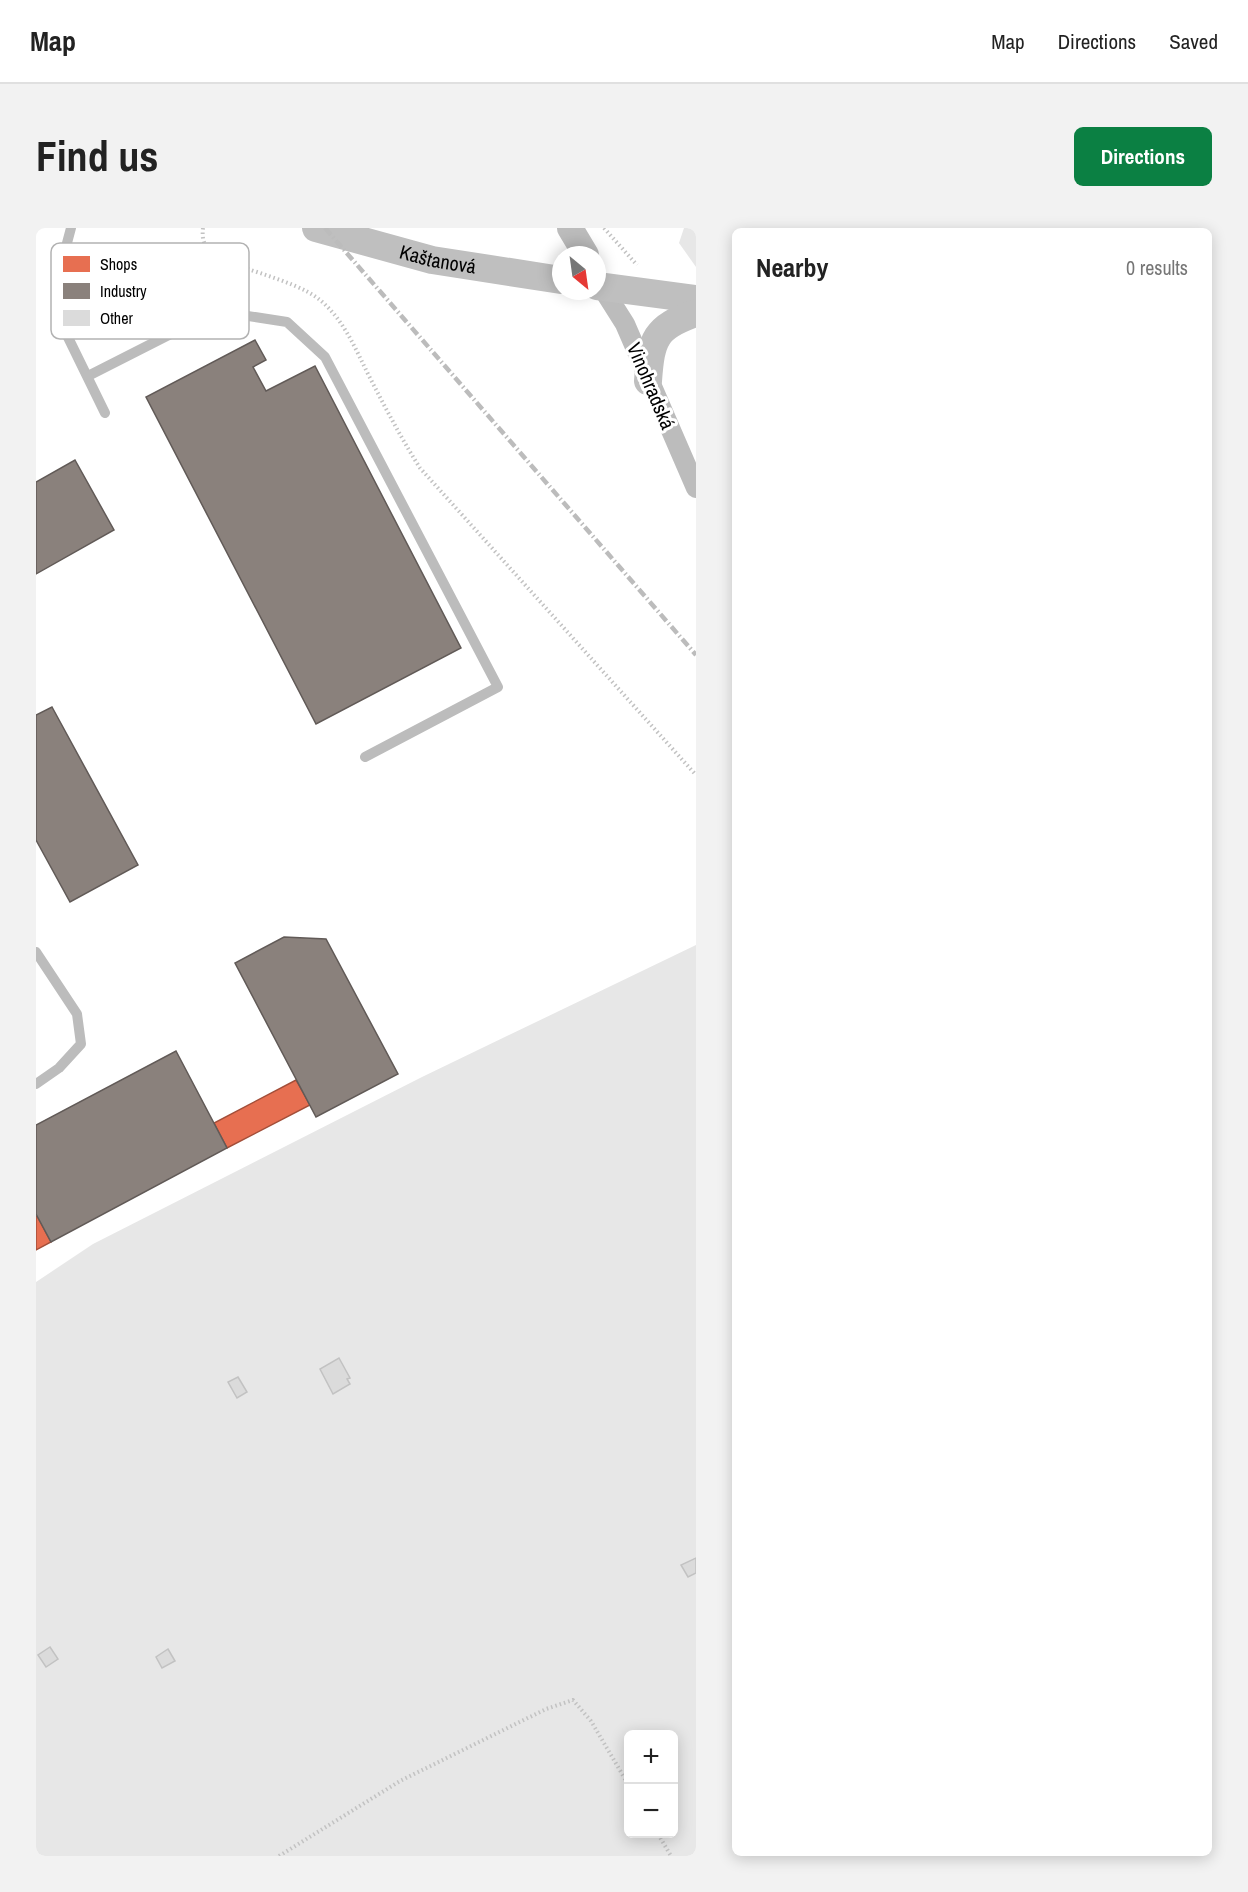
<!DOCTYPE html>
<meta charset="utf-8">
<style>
:root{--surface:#fff;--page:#f2f2f2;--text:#222;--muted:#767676;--line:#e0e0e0;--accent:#0b8043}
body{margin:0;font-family:"Archivo Narrow",sans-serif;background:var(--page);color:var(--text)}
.controls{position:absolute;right:18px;bottom:18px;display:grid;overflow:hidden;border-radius:9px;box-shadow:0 3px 15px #0003}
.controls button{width:54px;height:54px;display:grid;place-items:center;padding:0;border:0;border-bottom:2px solid var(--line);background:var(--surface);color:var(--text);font:30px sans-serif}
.compass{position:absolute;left:516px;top:18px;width:54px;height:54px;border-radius:50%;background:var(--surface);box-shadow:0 3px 15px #0003;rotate:151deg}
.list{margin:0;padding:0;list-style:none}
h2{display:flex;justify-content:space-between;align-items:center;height:78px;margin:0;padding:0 24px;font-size:26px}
h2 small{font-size:20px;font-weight:400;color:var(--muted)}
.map{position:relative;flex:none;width:660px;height:1628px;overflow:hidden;border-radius:9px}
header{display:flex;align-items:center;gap:36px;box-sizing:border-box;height:84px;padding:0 30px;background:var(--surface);border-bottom:2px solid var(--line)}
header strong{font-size:28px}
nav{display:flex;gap:33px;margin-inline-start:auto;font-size:21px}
.intro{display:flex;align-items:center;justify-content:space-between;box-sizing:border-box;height:144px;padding:0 36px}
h1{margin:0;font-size:42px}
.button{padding:15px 27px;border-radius:9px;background:var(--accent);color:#fff;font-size:21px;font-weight:700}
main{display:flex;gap:36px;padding:0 36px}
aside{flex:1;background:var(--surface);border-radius:9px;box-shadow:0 3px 15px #0003}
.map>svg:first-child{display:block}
.green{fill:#e7e7e7;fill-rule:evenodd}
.shops{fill:#e76f51;stroke:#a24e39;stroke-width:1.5}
.industry{fill:#8a817c;stroke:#615a57;stroke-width:1.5}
.building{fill:#dbdbdb;stroke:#c2c2c2;stroke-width:1.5}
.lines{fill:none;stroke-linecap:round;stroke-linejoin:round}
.path{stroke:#c2c2c2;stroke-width:4;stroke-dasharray:1.5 3;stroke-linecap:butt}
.service{stroke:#bcbcbc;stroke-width:10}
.minor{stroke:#bcbcbc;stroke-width:20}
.tertiary{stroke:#bcbcbc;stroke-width:26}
.secondary{stroke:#bfbfbf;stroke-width:28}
.rail{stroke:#bcbcbc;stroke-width:4.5;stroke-dasharray:9 3 1.5 3;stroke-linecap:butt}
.labels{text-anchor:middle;stroke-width:6;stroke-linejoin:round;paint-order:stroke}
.street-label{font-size:20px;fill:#000;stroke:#fff}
.key{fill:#fff;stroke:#b2b2b2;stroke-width:1.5}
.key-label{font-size:16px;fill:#000}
</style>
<header>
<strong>Map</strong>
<nav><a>Map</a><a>Directions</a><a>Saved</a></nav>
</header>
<div class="intro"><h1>Find us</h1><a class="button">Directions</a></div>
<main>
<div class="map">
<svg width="660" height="1628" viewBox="0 0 660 1628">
<rect width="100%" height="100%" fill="#fff"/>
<g class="green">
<polygon points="648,0 660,0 660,39 643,15"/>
<path d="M660,717V1628H0V1054L57,1016L386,849ZM592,1506H638V1606H592Z"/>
</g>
<g class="shops">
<polygon points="260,852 274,877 191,920 178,895"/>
<polygon points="1,988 15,1014 0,1022 0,989"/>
</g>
<g class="industry">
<polygon points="219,112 230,132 217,139 230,163 279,138 425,420 280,496 110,169"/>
<polygon points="39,232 78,302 0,346 0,254"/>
<polygon points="16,479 102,637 34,674 0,612 0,487"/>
<polygon points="248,709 290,711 362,846 280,889 199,735"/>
<polygon points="140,823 191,920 15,1014 0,986 0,897"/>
</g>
<g class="building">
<polygon points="303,1130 314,1150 311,1151 314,1156 297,1166 284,1141"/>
<polygon points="202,1149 211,1164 201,1170 192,1154"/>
<polygon points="660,1330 660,1345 652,1349 645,1337"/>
<polygon points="14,1419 22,1431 10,1439 2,1427"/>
<polygon points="132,1421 139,1433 126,1440 120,1429"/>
</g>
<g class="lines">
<g class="path">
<path d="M167,0C166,8 167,15 172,22C185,38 258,50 284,72C308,92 319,120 333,148C349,179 365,210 384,240L660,547"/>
<polyline points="568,0 601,37"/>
<polyline points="622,1606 635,1628"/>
<polyline points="243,1628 364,1553 510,1481 537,1472 555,1493 592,1556"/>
</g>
<g class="service">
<polyline points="35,0 23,45 21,69 24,93 69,185"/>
<polyline points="52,148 180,83 251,94 289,129 462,459 329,529"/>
<polyline points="0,724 41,786 45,816 23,840 0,856"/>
</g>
<polyline class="minor" points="565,58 589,96 660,260"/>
<polyline class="tertiary" points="534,0 550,27"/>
<g class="secondary">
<path id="s1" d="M280,0L396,32L525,52"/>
<polyline points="561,58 660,71"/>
<path d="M612,153C615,111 619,99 660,85"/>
</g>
<polyline class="rail" points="289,0 660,427"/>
</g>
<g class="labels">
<g class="street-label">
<text dy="7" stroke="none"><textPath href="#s1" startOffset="126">Kaštanová</textPath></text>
<text transform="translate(615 158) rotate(67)" y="7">Vinohradská</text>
</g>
</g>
<rect x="15" y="15" width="198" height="96" rx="9" class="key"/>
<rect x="27" y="28" width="27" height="16" fill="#e76f51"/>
<rect x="27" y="55" width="27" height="16" fill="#8a817c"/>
<rect x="27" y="82" width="27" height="16" fill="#dbdbdb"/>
<g class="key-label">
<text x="64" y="42">Shops</text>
<text x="64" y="69">Industry</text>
<text x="64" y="96">Other</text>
</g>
</svg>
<div class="controls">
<button>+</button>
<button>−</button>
</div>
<svg class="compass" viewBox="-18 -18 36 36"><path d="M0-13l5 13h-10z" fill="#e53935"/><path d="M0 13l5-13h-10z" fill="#767676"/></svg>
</div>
<aside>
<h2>Nearby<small>0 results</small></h2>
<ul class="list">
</ul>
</aside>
</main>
